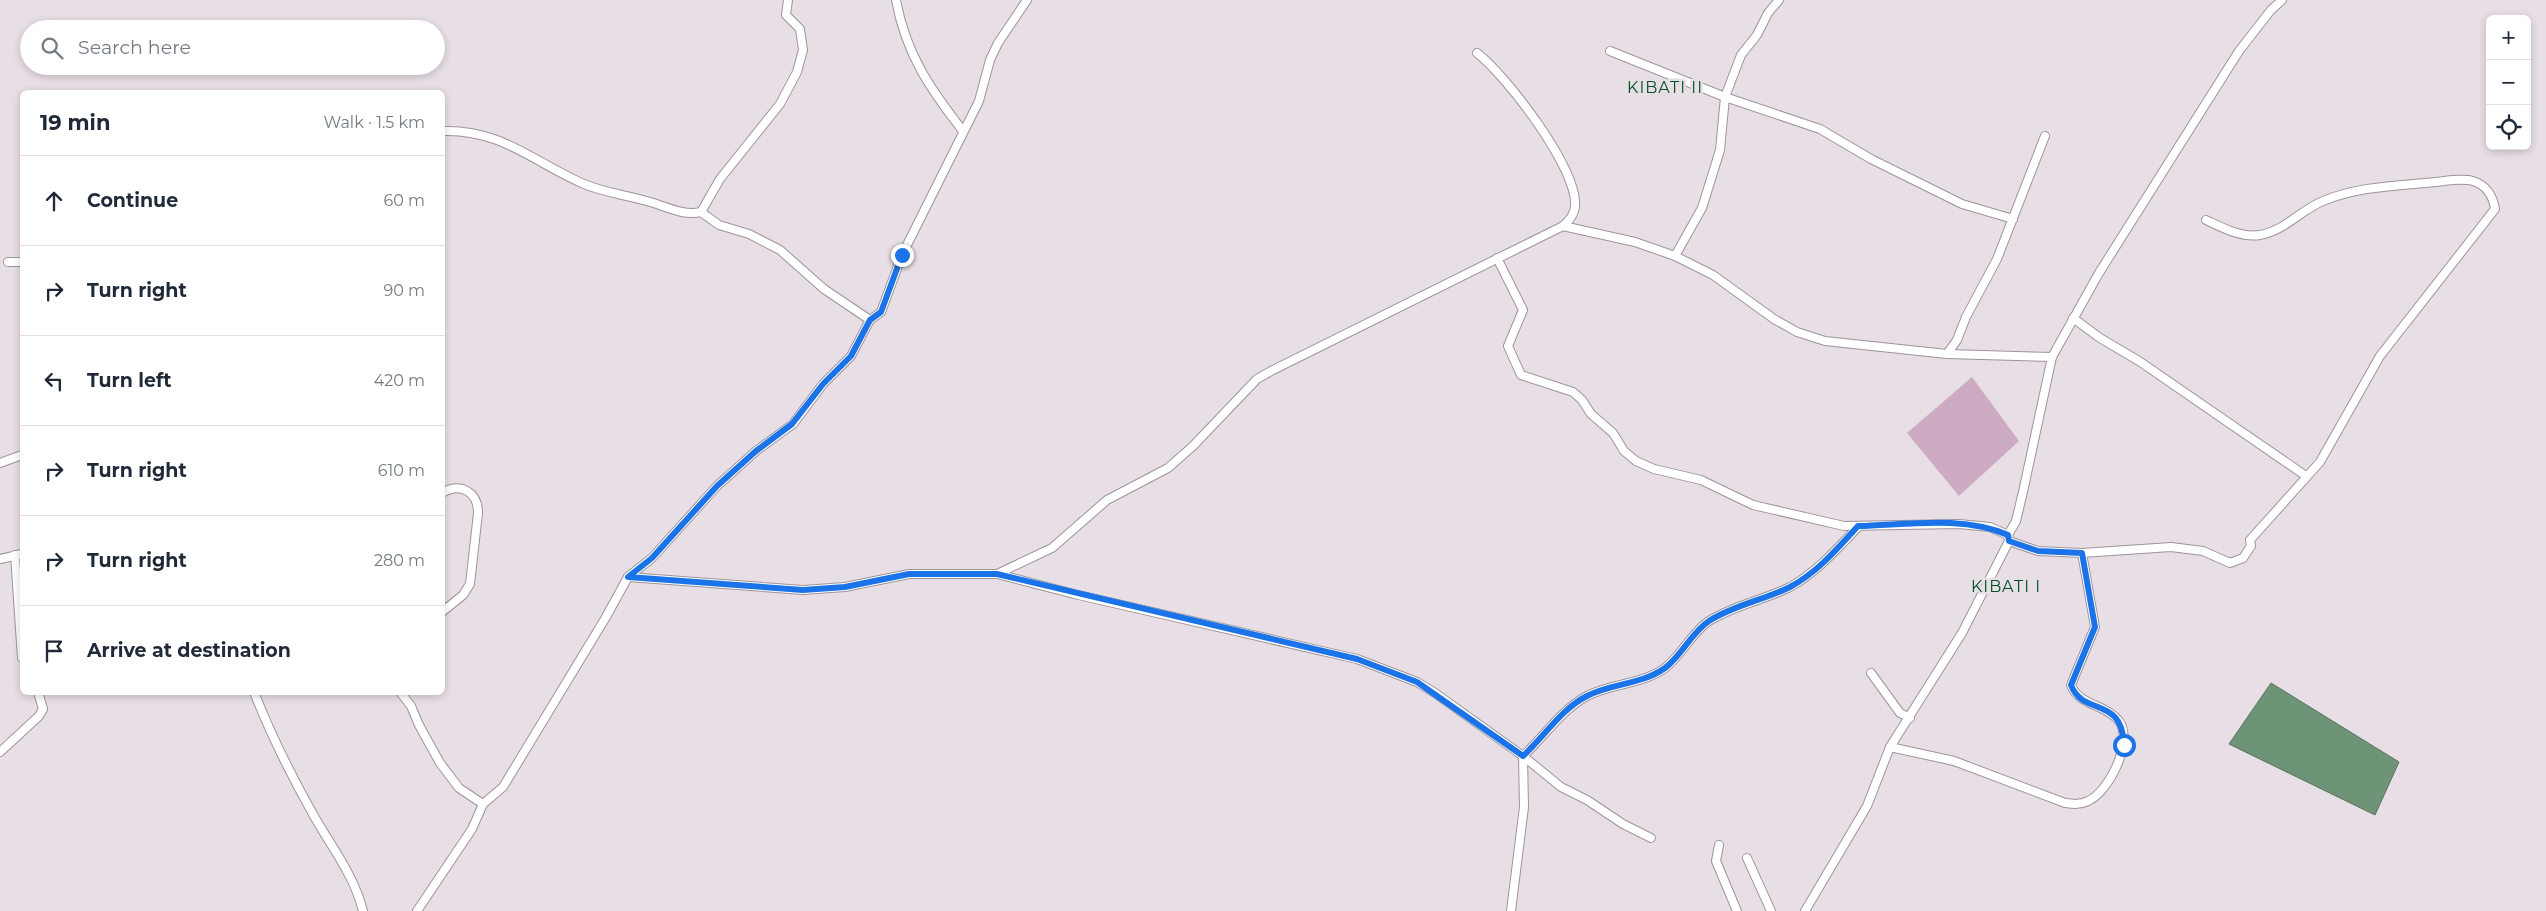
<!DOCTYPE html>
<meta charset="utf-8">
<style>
:root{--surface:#fff;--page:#f6f6f7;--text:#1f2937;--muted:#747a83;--line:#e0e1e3}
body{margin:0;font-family:Montserrat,sans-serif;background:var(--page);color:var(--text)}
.controls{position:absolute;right:15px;top:15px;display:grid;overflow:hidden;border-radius:8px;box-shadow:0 2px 8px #0003}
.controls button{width:45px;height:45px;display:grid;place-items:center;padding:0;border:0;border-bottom:1px solid var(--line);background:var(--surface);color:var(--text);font:25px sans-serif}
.stop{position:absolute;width:15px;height:15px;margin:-11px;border:4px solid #1a73e8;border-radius:50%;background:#fff}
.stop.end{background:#1a73e8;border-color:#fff;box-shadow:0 1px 5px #0008}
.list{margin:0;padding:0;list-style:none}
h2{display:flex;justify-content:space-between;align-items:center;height:65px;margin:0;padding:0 20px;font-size:21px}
h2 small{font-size:16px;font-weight:400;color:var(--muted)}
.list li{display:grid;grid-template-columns:32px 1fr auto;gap:15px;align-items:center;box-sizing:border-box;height:90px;padding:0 20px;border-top:1px solid var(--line)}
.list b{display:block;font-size:19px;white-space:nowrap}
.list em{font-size:16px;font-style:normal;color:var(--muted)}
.icon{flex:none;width:28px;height:28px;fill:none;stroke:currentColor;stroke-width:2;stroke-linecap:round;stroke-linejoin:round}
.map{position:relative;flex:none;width:2546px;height:911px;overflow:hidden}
.search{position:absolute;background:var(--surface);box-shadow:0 2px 8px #0003;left:20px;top:20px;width:425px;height:55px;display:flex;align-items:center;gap:12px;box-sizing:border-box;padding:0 18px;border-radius:28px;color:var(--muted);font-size:19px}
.panel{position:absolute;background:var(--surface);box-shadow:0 2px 8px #0003;left:20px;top:90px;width:425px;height:605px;border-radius:8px}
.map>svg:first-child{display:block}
.green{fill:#cdabc3}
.water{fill:#6d9477;stroke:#58735f}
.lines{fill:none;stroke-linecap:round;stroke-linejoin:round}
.street-casing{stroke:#9d949a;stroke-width:10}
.street{stroke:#fff;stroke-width:8}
.route{stroke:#1a73e8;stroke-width:6}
.labels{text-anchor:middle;stroke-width:5;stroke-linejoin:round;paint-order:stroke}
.quarter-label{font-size:16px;letter-spacing:1px;fill:#015227;stroke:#e8dee5}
</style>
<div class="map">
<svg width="2546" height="911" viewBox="0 0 2546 911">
<rect width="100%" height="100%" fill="#e8dee5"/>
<polygon class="green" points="1972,377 2019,441 1959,496 1907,433"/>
<polygon class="water" points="2271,683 2399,762 2375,815 2229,744"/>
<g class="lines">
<g class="street-casing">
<g id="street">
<path d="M896,0C906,54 930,89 963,131"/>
<polyline points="1779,0 1768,13 1757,35 1741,55 1725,97 1820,129 1871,159 1962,204 2013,219"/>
<polyline points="1610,51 1725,97 1720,150 1702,208 1675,256"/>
<path d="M1477,53C1506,75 1579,170 1575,207C1574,215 1569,221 1563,226"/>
<path d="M442,131C502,129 533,162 584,184C605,193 628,195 650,202C668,207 682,216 701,212L719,225L749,234L780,250L824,289L870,320"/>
<polyline points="701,212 720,179 780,104 797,72 803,50 800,29 786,15 788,0"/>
<polyline points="1497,258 1523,310 1508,346 1521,375 1573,392 1582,400 1591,414 1613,433 1624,451 1636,461 1654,469 1701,480 1753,505 1844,526 1959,524 1990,527 2008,535"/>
<polyline points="8,262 22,262"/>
<polyline points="2073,318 2100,338 2139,361 2306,476"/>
<polyline points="1947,354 1957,340 1966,317 1997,259 2045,136"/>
<polyline points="0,463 22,455"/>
<path d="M442,493C461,482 478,492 478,513L470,584L463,595L442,612"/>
<path d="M2009,541L2038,551L2082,553L2171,547L2203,551L2230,563L2243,558L2251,546L2250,540L2320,462L2380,356L2495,209C2493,196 2486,185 2473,181C2462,178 2446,181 2435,182C2397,186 2359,186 2323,201C2301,210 2284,231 2260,235C2241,238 2223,228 2206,220"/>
<polyline points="15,555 22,658"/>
<polyline points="0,559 22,554"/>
<polyline points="997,574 1074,594 1357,659 1417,682 1435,693 1523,756 1561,787 1587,800 1623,824 1651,838"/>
<polyline points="628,577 803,590 845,587 909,574 997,574 1052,548 1107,500 1168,468 1193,446 1257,379 1271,371 1563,226 1635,242 1675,256 1713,275 1774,319 1797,332 1825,341 1947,354 2052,357"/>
<polyline points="1871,673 1900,713 1910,718"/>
<path d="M254,692C271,735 292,777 314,816C332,848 354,875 363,911"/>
<polyline points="400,692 411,706 419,725 440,763 459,788 483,804"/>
<path d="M1890,747L1954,761L2065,803C2073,804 2080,805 2088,801C2109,792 2134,741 2119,721C2106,704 2079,706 2071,685L2095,627L2082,553"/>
<polyline points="0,752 39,716 43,709 38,692"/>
<polyline points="1719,845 1716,861 1737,911"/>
<polyline points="1747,858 1771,911"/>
<polyline points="417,911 472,829 483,804 503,787 606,617 628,577 652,558 717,486 756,451 793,424 823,384 851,356 870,320 881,312 902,255 979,101 990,60 998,43 1027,0"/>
<path d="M1511,911L1524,807L1523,756C1544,737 1561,710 1587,696C1612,683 1641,685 1665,668C1682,655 1692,632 1709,621C1734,605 1764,600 1790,587C1817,572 1837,549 1858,527"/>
<polyline points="1805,911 1867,806 1890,747 1962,633 2009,541 2008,535 2016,521 2023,492 2052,357 2099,273 2239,51 2271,10 2282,0"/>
</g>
</g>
<use href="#street" class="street"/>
</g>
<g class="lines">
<path class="route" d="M902,255L881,312L870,320L851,356L823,384L792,424L756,451L717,486L652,558L628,577L803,590L845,587L909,574H997L1357,659L1417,682L1523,756C1544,737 1561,709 1587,696C1612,683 1641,685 1665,668C1682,655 1692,632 1709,621C1734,605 1764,600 1790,587C1818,572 1837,549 1858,526C1906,525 1962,515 2008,535L2009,541L2038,551L2082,553L2095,627L2071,685C2083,717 2122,695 2124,745"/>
</g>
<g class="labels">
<g class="quarter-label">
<text x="1665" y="93">KIBATI II</text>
<text x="2006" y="592">KIBATI I</text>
</g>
</g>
</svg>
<div class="controls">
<button>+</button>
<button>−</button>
<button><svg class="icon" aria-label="locate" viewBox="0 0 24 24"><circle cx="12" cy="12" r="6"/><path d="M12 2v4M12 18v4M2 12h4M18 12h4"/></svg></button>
</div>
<div class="stop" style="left:2124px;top:745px"></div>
<div class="stop end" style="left:902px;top:255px"></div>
<div class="search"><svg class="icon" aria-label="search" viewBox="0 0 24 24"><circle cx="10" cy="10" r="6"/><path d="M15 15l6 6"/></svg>Search here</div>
<section class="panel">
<h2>19 min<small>Walk · 1.5 km</small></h2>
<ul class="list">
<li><svg class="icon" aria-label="ahead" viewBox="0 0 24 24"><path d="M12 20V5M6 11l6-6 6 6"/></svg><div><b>Continue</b></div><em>60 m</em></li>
<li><svg class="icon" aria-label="right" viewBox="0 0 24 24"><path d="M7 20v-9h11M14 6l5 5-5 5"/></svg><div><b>Turn right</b></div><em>90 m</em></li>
<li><svg class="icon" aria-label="left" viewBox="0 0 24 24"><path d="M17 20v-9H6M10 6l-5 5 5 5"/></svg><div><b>Turn left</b></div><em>420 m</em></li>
<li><svg class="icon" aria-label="right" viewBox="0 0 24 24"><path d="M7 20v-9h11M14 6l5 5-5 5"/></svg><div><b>Turn right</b></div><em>610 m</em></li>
<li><svg class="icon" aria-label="right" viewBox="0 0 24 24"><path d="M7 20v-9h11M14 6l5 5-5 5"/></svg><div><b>Turn right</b></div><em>280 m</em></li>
<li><svg class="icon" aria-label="arrive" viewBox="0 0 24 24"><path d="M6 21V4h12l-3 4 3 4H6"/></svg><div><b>Arrive at destination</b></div></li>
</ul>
</section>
</div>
